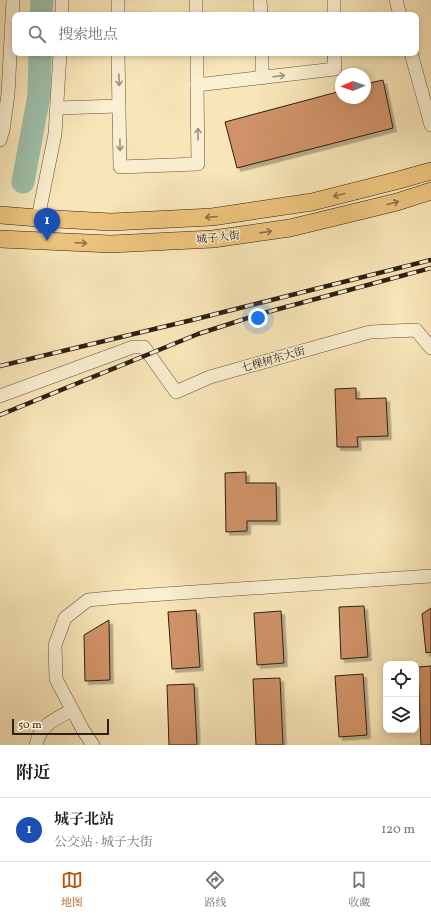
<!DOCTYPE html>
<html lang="zh">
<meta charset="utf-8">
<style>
:root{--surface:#fff;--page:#f2f2f2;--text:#222;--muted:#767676;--line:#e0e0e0;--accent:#b45309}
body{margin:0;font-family:Vollkorn,"Noto Serif SC",serif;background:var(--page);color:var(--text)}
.controls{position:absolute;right:12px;bottom:12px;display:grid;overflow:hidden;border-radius:8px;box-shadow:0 2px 6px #0003}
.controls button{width:36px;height:36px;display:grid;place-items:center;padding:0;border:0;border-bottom:1px solid var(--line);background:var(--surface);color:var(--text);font:20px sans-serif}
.compass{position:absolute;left:335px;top:68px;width:36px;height:36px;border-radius:50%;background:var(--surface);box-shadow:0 2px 6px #0003;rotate:268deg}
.scale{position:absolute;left:12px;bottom:10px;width:97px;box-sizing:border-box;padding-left:4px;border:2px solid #2d1f14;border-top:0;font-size:11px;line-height:14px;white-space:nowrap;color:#2d1f14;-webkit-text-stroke:3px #faefd1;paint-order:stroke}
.you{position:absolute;left:258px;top:318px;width:14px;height:14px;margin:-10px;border:3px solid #fff;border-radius:50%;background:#1a73e8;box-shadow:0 0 0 6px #1a73e833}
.badge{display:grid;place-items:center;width:26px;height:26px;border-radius:50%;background:var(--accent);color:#fff;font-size:13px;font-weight:700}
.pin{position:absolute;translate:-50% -33px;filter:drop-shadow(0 1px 2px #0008)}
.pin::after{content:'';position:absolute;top:21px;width:14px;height:12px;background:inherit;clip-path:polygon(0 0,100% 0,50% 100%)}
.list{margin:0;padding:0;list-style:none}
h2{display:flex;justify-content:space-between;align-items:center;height:52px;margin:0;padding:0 16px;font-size:17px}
h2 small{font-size:13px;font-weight:400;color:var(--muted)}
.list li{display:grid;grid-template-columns:26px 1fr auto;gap:12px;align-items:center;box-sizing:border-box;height:64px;padding:0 16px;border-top:1px solid var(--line)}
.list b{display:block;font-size:15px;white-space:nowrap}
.list p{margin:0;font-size:13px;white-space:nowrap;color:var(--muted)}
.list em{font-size:13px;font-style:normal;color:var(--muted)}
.icon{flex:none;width:22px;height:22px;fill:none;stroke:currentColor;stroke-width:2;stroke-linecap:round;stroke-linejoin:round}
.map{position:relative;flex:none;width:431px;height:745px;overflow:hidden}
.search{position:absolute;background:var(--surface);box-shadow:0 2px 6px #0003;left:12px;right:12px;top:12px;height:44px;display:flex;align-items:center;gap:10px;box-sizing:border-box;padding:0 14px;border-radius:8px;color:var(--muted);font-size:15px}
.sheet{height:116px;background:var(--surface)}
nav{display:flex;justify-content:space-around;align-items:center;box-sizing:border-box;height:56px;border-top:1px solid var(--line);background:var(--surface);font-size:11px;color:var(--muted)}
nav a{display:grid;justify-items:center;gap:2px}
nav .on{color:var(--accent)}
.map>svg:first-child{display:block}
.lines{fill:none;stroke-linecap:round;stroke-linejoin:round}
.river{stroke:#9ec0ab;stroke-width:23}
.building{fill:#d09268;stroke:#2d1f14;filter:url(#shadow)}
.minor-casing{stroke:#60513d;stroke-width:14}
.major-casing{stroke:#2d1f14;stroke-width:18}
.minor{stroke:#faefd1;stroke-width:13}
.major{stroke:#ecc37c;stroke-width:17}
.rail-casing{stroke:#2d1f14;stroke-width:4.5}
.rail{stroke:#faefd1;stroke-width:3;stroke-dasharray:9;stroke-linecap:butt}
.oneway{stroke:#9e917c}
.oneway2{stroke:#8c7148}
.labels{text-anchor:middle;stroke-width:3;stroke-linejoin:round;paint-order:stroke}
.street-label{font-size:11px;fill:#2d1f14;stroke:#faefd1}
</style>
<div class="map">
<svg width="431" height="745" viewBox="0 0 431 745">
<defs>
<filter id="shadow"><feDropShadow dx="3.5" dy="3.5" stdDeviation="0" flood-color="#0004"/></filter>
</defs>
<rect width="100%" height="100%" fill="#f8e6b8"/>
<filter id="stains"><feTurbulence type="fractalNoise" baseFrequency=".005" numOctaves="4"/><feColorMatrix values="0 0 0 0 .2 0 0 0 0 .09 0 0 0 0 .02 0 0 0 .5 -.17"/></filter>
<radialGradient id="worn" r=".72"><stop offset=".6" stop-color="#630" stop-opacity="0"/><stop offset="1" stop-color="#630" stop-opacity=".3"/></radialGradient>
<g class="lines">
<g class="river">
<polyline points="41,15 42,0"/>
<polyline points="23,182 39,95 40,53"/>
</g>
</g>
<g class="building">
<polygon points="383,80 393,128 237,168 225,122 341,91 341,98 365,98 365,84"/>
<polygon points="356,388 356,399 386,398 388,436 357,437 358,447 337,447 335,389"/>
<polygon points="246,472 246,483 276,483 277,521 247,521 247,531 226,532 225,473"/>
<polygon points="364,606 368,657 341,659 339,607"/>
<polygon points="431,608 431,652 426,653 422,614"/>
<polygon points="196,610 200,667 172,669 168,612"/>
<polygon points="281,611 284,663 257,665 254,613"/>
<polygon points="109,620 110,680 85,681 84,635"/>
<polygon points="431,666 431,745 421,745 418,667"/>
<polygon points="363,674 367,735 339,737 335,676"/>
<polygon points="280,678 283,745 256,745 253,679"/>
<polygon points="194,684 197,745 169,745 167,685"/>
</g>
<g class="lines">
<g class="minor-casing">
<g id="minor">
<polyline points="118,0 118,15"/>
<polyline points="196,0 196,15"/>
<polyline points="260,0 261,15"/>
<polyline points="334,0 334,15"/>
<polyline points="396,0 400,15"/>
<polyline points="62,15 62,0"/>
<polyline points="118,53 120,167 198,164 197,85 335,69 334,53"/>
<polyline points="197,53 197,85"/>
<polyline points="262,53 262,78"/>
<polyline points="411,53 431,125"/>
<polyline points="57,108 119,106"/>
<polyline points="0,140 3,130 8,94 13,0"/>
<polyline points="38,218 55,134 60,53"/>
<polyline points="0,396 133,347 144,347 176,392 210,377 370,332 416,330 431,348"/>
<path d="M36,745C40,724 56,719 72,710"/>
<polyline points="93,745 83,730 56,679 55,645 65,618 88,600 120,597 431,576"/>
</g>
</g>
<g class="major-casing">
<g id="major">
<polyline points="0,215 38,218 111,222 212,217 312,202 399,180 431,171"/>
<polyline points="0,239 111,244 213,239 290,228 397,202 431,191"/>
</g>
</g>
<use href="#minor" class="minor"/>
<use href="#major" class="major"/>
<g class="rail-casing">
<g id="rail">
<polyline points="0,366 192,320 431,260"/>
<polyline points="0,415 198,334 260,314 431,268"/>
</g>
</g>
<use href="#rail" class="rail"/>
</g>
<defs><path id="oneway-shaft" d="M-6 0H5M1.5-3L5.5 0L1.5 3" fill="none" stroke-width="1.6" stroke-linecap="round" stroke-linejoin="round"/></defs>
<g class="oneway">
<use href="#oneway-shaft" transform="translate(279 76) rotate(-7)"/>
<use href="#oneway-shaft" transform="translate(119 80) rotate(89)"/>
<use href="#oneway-shaft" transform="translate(198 134) rotate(-90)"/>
<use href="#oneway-shaft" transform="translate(120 145) rotate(89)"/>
</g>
<g class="oneway2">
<use href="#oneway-shaft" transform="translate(339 195) rotate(166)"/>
<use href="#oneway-shaft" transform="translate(393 203) rotate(-15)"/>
<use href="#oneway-shaft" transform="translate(211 217) rotate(175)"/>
<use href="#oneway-shaft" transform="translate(266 232) rotate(-8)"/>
<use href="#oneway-shaft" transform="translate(81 243) rotate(2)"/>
</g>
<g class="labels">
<g class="street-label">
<text transform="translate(218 237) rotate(-6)" y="4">城子大街</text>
<text transform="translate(273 359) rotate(-16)" y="4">七棵树东大街</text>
</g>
</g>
<rect width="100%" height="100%" filter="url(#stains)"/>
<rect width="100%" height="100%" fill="url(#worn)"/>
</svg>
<div class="controls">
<button><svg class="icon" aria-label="locate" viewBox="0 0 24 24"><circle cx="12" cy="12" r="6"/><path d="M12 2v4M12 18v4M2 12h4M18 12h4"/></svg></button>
<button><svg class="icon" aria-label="layers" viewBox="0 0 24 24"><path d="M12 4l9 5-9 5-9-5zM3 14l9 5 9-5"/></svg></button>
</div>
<svg class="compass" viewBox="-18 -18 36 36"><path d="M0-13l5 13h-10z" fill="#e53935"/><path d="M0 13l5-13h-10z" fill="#767676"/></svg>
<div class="scale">50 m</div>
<div class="you"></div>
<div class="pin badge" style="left:47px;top:241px;background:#1a4fb4">1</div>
<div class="search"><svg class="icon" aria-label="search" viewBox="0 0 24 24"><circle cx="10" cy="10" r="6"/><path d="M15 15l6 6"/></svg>搜索地点</div>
</div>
<section class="sheet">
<h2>附近<small></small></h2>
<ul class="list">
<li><span class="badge" style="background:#1a4fb4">1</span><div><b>城子北站</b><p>公交站 · 城子大街</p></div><em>120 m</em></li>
</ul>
</section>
<nav>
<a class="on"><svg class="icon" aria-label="map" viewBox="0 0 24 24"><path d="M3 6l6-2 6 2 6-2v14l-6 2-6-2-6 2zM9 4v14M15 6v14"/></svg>地图</a>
<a><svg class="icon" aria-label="directions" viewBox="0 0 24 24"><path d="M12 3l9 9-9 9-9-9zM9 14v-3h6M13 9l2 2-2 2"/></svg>路线</a>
<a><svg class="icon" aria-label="saved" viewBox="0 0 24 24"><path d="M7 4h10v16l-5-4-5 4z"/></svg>收藏</a>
</nav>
